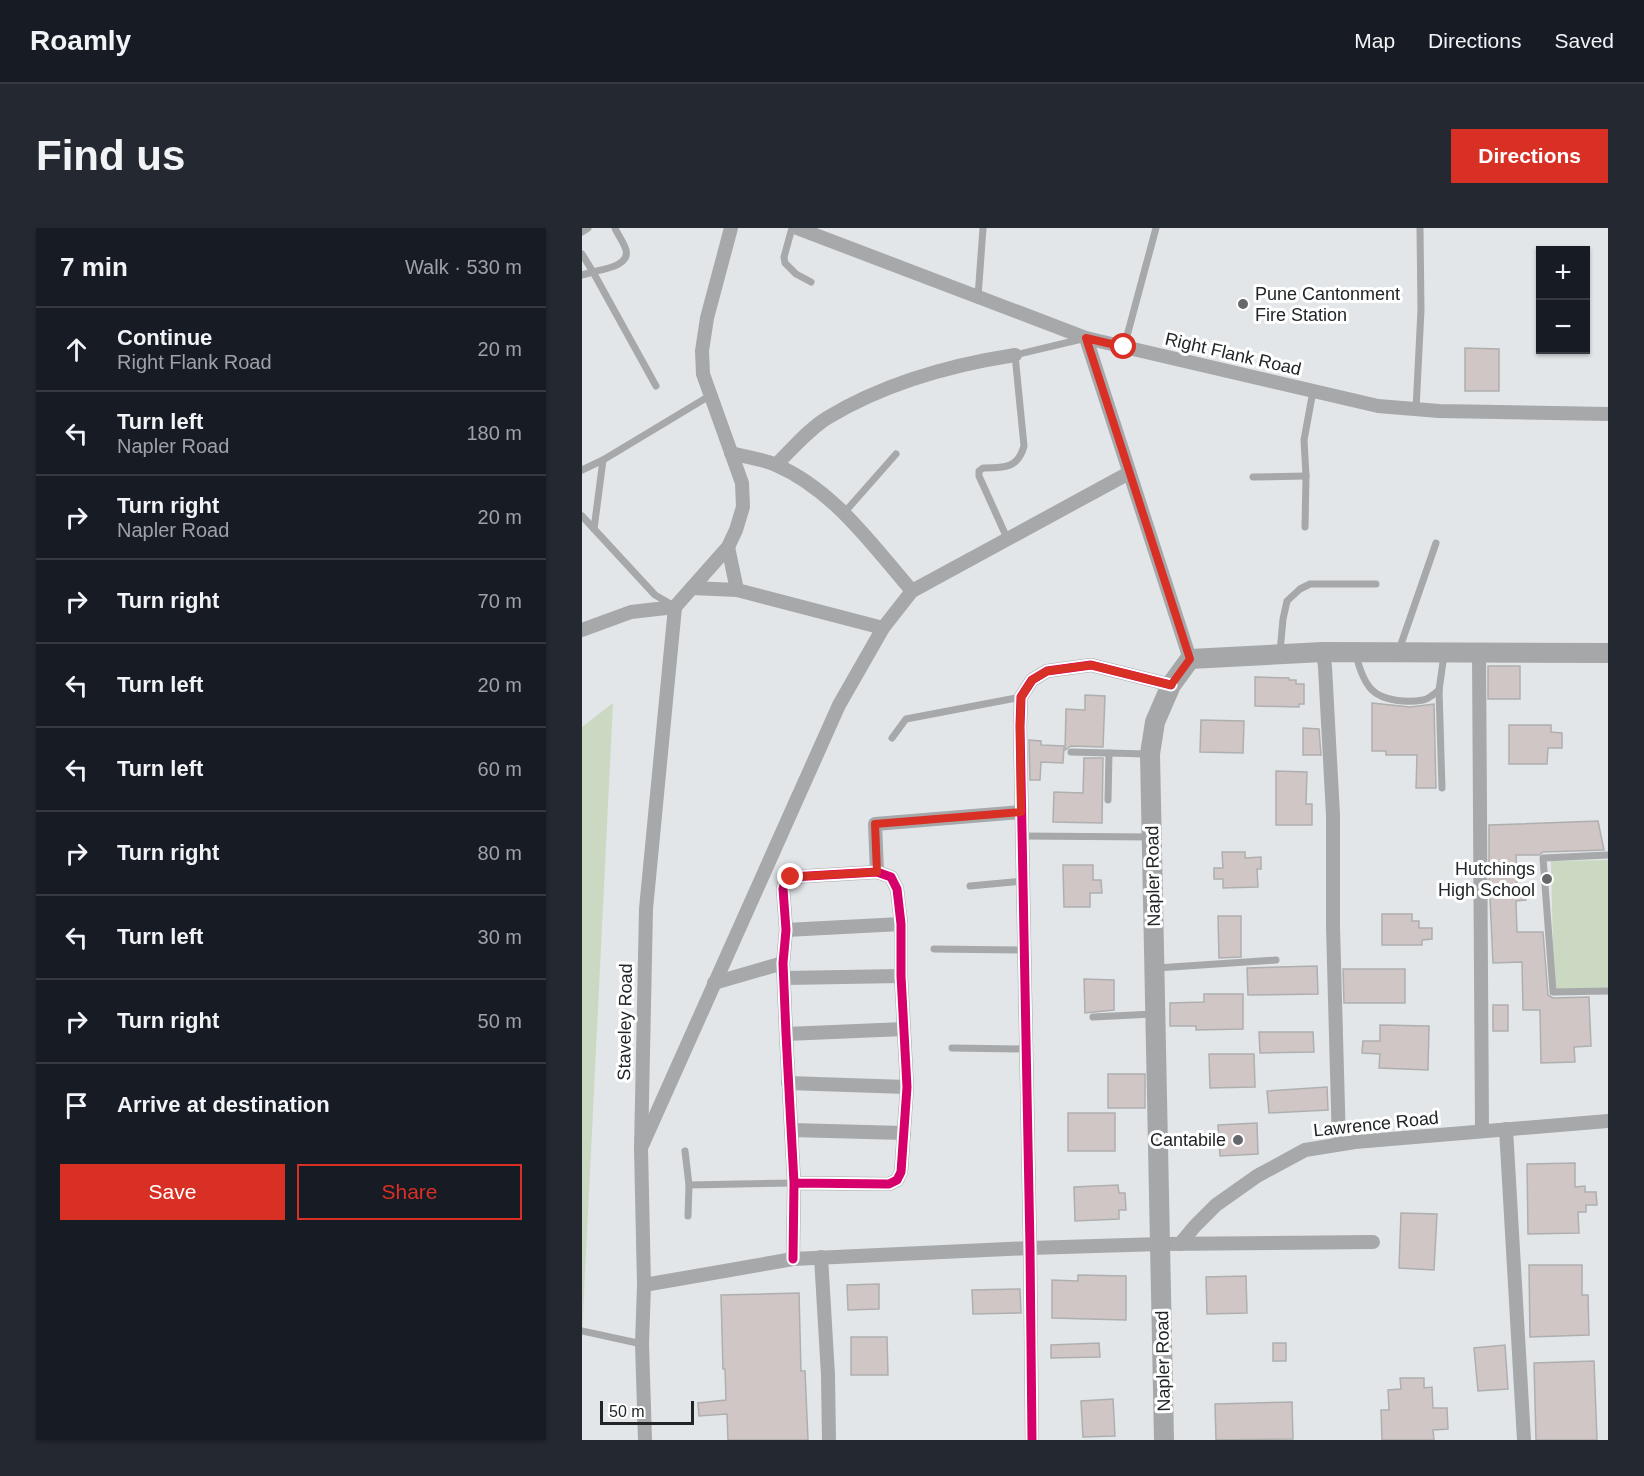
<!DOCTYPE html>
<meta charset="utf-8">
<style>
:root{--surface:#171b24;--page:#242831;--text:#f1f3f6;--muted:#9ea1a6;--line:#363941;--accent:#d93025}
body{margin:0;font-family:Arial,sans-serif;background:var(--page);color:var(--text)}
.controls{position:absolute;right:18px;top:18px;display:grid;overflow:hidden;border-radius:0px;box-shadow:0 2px 4px #0004}
.controls button{width:54px;height:54px;display:grid;place-items:center;padding:0;border:0;border-bottom:2px solid var(--line);background:var(--surface);color:var(--text);font:30px sans-serif}
.scale{position:absolute;left:18px;bottom:15px;width:94px;box-sizing:border-box;padding-left:6px;border:3px solid #222527;border-top:0;font-size:16px;line-height:21px;white-space:nowrap;color:#222527;-webkit-text-stroke:4px #fff;paint-order:stroke}
.stop{position:absolute;width:18px;height:18px;margin:-14px;border:4px solid #d93025;border-radius:50%;background:#fff}
.stop.end{background:#d93025;border-color:#fff;box-shadow:0 2px 6px #0008}
.list{margin:0;padding:0;list-style:none}
h2{display:flex;justify-content:space-between;align-items:center;height:78px;margin:0;padding:0 24px;font-size:26px}
h2 small{font-size:20px;font-weight:400;color:var(--muted)}
.list li{display:grid;grid-template-columns:39px 1fr auto;gap:18px;align-items:center;box-sizing:border-box;height:84px;padding:0 24px;border-top:2px solid var(--line)}
.list b{display:block;font-size:22px;white-space:nowrap}
.list p{margin:0;font-size:20px;white-space:nowrap;color:var(--muted)}
.list em{font-size:20px;font-style:normal;color:var(--muted)}
.actions{display:flex;gap:12px;padding:18px 24px}
.actions a{flex:1;padding:14px 0;border:2px solid var(--accent);border-radius:0px;text-align:center;font-size:21px;color:var(--accent)}
.actions .main{background:var(--accent);color:#fff}
.icon{flex:none;width:33px;height:33px;fill:none;stroke:currentColor;stroke-width:2;stroke-linecap:round;stroke-linejoin:round}
.map{position:relative;flex:none;width:1026px;height:1212px;overflow:hidden;border-radius:0px}
header{display:flex;align-items:center;gap:36px;box-sizing:border-box;height:84px;padding:0 30px;background:var(--surface);border-bottom:2px solid var(--line)}
header strong{font-size:28px}
nav{display:flex;gap:33px;margin-inline-start:auto;font-size:21px}
.intro{display:flex;align-items:center;justify-content:space-between;box-sizing:border-box;height:144px;padding:0 36px}
h1{margin:0;font-size:42px}
.button{padding:15px 27px;border-radius:0px;background:var(--accent);color:#fff;font-size:21px;font-weight:700}
main{display:flex;gap:36px;padding:0 36px}
aside{flex:1;background:var(--surface);border-radius:0px;box-shadow:0 2px 4px #0004}
.map>svg:first-child{display:block}
.green{fill:#ccd9c2}
.building{fill:#cfc6c5;stroke:#afafb0;stroke-width:1.5}
.lines{fill:none;stroke-linecap:round;stroke-linejoin:round}
.lane{stroke:#a6a8aa;stroke-width:7}
.street{stroke:#a6a8aa;stroke-width:14}
.secondary{stroke:#a6a7a9;stroke-width:20}
.cycleway-casing{stroke:#fff;stroke-width:13}
.cycleway{stroke:#d6006c;stroke-width:9}
.route{stroke:#d93025;stroke-width:8}
.poi-dot{fill:#65696b;stroke:#fff;stroke-width:2}
.labels{text-anchor:middle;stroke-width:6;stroke-linejoin:round;paint-order:stroke}
.poi-label{font-size:18px;fill:#222527;stroke:#fff;text-anchor:end}
.street-label{font-size:18px;fill:#222527;stroke:#fff}
</style>
<header>
<strong>Roamly</strong>
<nav><a>Map</a><a>Directions</a><a>Saved</a></nav>
</header>
<div class="intro"><h1>Find us</h1><a class="button">Directions</a></div>
<main>
<aside>
<h2>7 min<small>Walk · 530 m</small></h2>
<ul class="list">
<li><svg class="icon" aria-label="ahead" viewBox="0 0 24 24"><path d="M12 20V5M6 11l6-6 6 6"/></svg><div><b>Continue</b><p>Right Flank Road</p></div><em>20 m</em></li>
<li><svg class="icon" aria-label="left" viewBox="0 0 24 24"><path d="M17 20v-9H6M10 6l-5 5 5 5"/></svg><div><b>Turn left</b><p>Napler Road</p></div><em>180 m</em></li>
<li><svg class="icon" aria-label="right" viewBox="0 0 24 24"><path d="M7 20v-9h11M14 6l5 5-5 5"/></svg><div><b>Turn right</b><p>Napler Road</p></div><em>20 m</em></li>
<li><svg class="icon" aria-label="right" viewBox="0 0 24 24"><path d="M7 20v-9h11M14 6l5 5-5 5"/></svg><div><b>Turn right</b></div><em>70 m</em></li>
<li><svg class="icon" aria-label="left" viewBox="0 0 24 24"><path d="M17 20v-9H6M10 6l-5 5 5 5"/></svg><div><b>Turn left</b></div><em>20 m</em></li>
<li><svg class="icon" aria-label="left" viewBox="0 0 24 24"><path d="M17 20v-9H6M10 6l-5 5 5 5"/></svg><div><b>Turn left</b></div><em>60 m</em></li>
<li><svg class="icon" aria-label="right" viewBox="0 0 24 24"><path d="M7 20v-9h11M14 6l5 5-5 5"/></svg><div><b>Turn right</b></div><em>80 m</em></li>
<li><svg class="icon" aria-label="left" viewBox="0 0 24 24"><path d="M17 20v-9H6M10 6l-5 5 5 5"/></svg><div><b>Turn left</b></div><em>30 m</em></li>
<li><svg class="icon" aria-label="right" viewBox="0 0 24 24"><path d="M7 20v-9h11M14 6l5 5-5 5"/></svg><div><b>Turn right</b></div><em>50 m</em></li>
<li><svg class="icon" aria-label="arrive" viewBox="0 0 24 24"><path d="M6 21V4h12l-3 4 3 4H6"/></svg><div><b>Arrive at destination</b></div></li>
</ul>
<div class="actions"><a class="main">Save</a><a>Share</a></div>
</aside>
<div class="map">
<svg width="1026" height="1212" viewBox="0 0 1026 1212">
<rect width="100%" height="100%" fill="#e2e6e9"/>
<g class="green">
<polygon points="31,475 0,1107 0,499"/>
<polygon points="1026,632 1026,764 972,765 969,633"/>
</g>
<g class="building">
<polygon points="883,120 917,121 917,163 883,163"/>
<rect x="906" y="438" width="32" height="33"/>
<polygon points="673,449 707,450 707,452 714,452 714,456 722,456 722,476 717,476 717,479 673,478"/>
<polygon points="503,467 523,468 521,519 489,518 483,522 484,481 503,482"/>
<polygon points="790,475 828,479 852,476 854,560 834,560 835,527 804,527 804,523 790,523"/>
<polygon points="619,492 662,493 661,525 618,524"/>
<polygon points="927,497 969,497 969,504 980,505 980,520 966,520 965,536 927,536"/>
<polygon points="721,500 737,501 739,527 721,527"/>
<polygon points="447,512 459,513 459,517 482,518 481,535 459,534 458,552 448,552"/>
<polygon points="502,530 521,530 520,595 471,594 472,564 501,565"/>
<polygon points="694,543 725,544 724,576 730,576 730,597 694,597"/>
<polygon points="1016,593 1022,622 961,624 957,627 934,627 935,663 943,663 944,672 934,673 935,704 961,704 966,767 971,770 1007,769 1009,818 992,819 993,834 959,835 958,782 941,782 940,734 911,735 907,648 907,597"/>
<polygon points="640,624 663,624 663,630 679,629 679,641 675,641 676,659 641,660 641,651 632,651 632,640 641,640"/>
<polygon points="481,637 511,637 511,652 519,652 520,665 508,665 508,679 482,679"/>
<polygon points="800,686 830,686 830,693 837,693 837,700 850,700 850,711 840,712 840,717 800,717"/>
<polygon points="636,688 659,688 659,729 637,730"/>
<polygon points="735,738 736,766 666,767 665,740"/>
<polygon points="761,741 823,741 823,775 762,775"/>
<polygon points="502,751 532,752 532,782 503,785"/>
<polygon points="622,766 661,766 661,801 614,802 614,798 588,798 588,775 622,774"/>
<rect x="911" y="777" width="15" height="26"/>
<polygon points="798,797 847,798 846,842 797,840 798,826 780,825 781,813 798,813"/>
<polygon points="677,804 731,804 732,824 678,825"/>
<polygon points="627,826 672,826 673,859 628,860"/>
<rect x="526" y="846" width="37" height="34"/>
<polygon points="745,859 746,882 687,885 685,863"/>
<rect x="486" y="885" width="47" height="38"/>
<polygon points="675,895 676,926 638,928 636,897"/>
<polygon points="993,935 993,959 1003,958 1003,964 1014,964 1015,977 1004,977 1004,984 996,984 997,1005 946,1006 945,936"/>
<polygon points="536,957 537,965 543,965 544,982 537,982 537,991 493,993 492,959"/>
<polygon points="819,985 855,986 852,1042 817,1040"/>
<polygon points="947,1037 1000,1037 1000,1067 1006,1067 1007,1107 948,1109"/>
<polygon points="496,1047 544,1048 544,1092 470,1090 470,1052 496,1053"/>
<polygon points="664,1048 665,1085 625,1086 624,1049"/>
<polygon points="297,1056 297,1081 266,1082 265,1057"/>
<polygon points="438,1061 439,1085 391,1086 390,1062"/>
<polygon points="217,1065 219,1143 223,1143 226,1212 146,1212 145,1186 117,1188 116,1175 144,1172 143,1141 141,1141 139,1067"/>
<polygon points="269,1109 305,1109 306,1147 269,1147"/>
<polygon points="517,1115 518,1129 469,1130 469,1117"/>
<rect x="691" y="1115" width="13" height="18"/>
<polygon points="923,1117 926,1161 896,1163 892,1120"/>
<polygon points="1012,1133 1015,1212 954,1212 952,1135"/>
<polygon points="818,1150 842,1150 842,1160 850,1159 851,1180 865,1180 866,1201 851,1202 852,1212 800,1212 799,1182 807,1182 806,1162 819,1161"/>
<polygon points="531,1171 533,1208 501,1209 499,1173"/>
<polygon points="710,1174 711,1211 634,1212 633,1176"/>
</g>
<g class="lines">
<g class="lane">
<polyline points="210,0 202,29 203,35 214,46 229,54"/>
<polyline points="0,4 6,0"/>
<path d="M0,26L11,44C21,41 48,38 44,22C42,15 36,7 33,0"/>
<polyline points="0,47 11,44 74,158"/>
<polyline points="396,69 401,0"/>
<polyline points="542,119 574,0"/>
<polyline points="834,181 839,82 838,0"/>
<polyline points="0,242 21,232 129,167"/>
<polyline points="671,249 724,248"/>
<polyline points="262,285 314,226"/>
<polyline points="0,288 73,367 92,378"/>
<polyline points="723,299 724,248 722,212 731,163"/>
<polyline points="12,301 21,232"/>
<path d="M425,310L397,248V243L401,240C421,240 436,241 442,218L433,127L500,111"/>
<polyline points="817,422 854,315"/>
<polyline points="698,424 701,391 705,373 718,361 728,356 794,356"/>
<path d="M774,427C777,439 781,453 790,462C801,473 826,475 841,472C847,471 852,466 857,462"/>
<polyline points="310,510 324,491 439,469"/>
<polyline points="489,524 565,526"/>
<polyline points="860,560 857,462 862,427"/>
<polyline points="526,572 527,525"/>
<polyline points="440,608 569,609"/>
<polyline points="1026,627 961,630 971,764 1026,763"/>
<polyline points="388,658 441,653"/>
<polyline points="352,721 442,722"/>
<polyline points="575,740 694,732"/>
<polyline points="511,789 571,786"/>
<polyline points="370,820 444,821"/>
<polyline points="103,923 107,957 106,988"/>
<polyline points="107,957 212,955"/>
<polyline points="0,1103 60,1116"/>
</g>
<g class="street">
<polyline points="215,0 504,110 796,178 857,183 1026,186"/>
<polyline points="504,110 608,431"/>
<path d="M149,225C164,229 181,231 194,237C252,262 291,318 330,363"/>
<path d="M194,237C210,221 226,202 245,190C301,156 368,137 433,127"/>
<polyline points="146,319 155,362"/>
<polyline points="110,360 155,362 301,400"/>
<polyline points="0,402 49,384 93,379 146,319 154,302 161,279 160,255 121,146 120,123 125,90 149,0"/>
<polyline points="741,424 743,439 751,587 751,699 757,916"/>
<polyline points="897,425 900,903"/>
<polyline points="295,644 293,596 439,584"/>
<polyline points="204,702 319,696"/>
<polyline points="203,750 319,748"/>
<polyline points="132,755 201,735"/>
<polyline points="204,806 322,801"/>
<polyline points="206,855 325,859"/>
<polyline points="924,901 942,1212"/>
<polyline points="209,902 322,905"/>
<polyline points="59,920 257,477 301,400 330,363 547,245"/>
<polyline points="598,1016 613,998 634,977 675,948 723,922 773,914 1026,893"/>
<polyline points="239,1029 246,1147 247,1212"/>
<polyline points="211,1031 212,955 204,806 201,735 204,702 201,661 203,654 209,649 295,644 309,649 315,661 319,696 319,748 325,859 319,944 315,952 307,956 212,955"/>
<polyline points="62,1057 211,1031 448,1020 579,1016 791,1014"/>
<polyline points="63,1212 60,1116 62,1057 59,920 64,681 93,379"/>
<polyline points="450,1212 448,1020 438,498 439,469 450,452 465,443 509,437 589,457"/>
</g>
<polyline class="secondary" points="582,1212 568,526 573,494 589,457 608,431 741,424 1026,425"/>
<g class="cycleway-casing">
<g id="cycleway">
<polyline points="211,1031 212,955 204,806 201,735 204,702 201,661 203,654 209,649 295,644 309,649 315,661 319,696 319,748 325,859 319,944 315,952 307,956 212,955"/>
<polyline points="450,1212 448,1020 438,498 439,469 450,452 465,443 509,437 589,457"/>
</g>
</g>
<use href="#cycleway" class="cycleway"/>
</g>
<g class="lines">
<polyline class="route" points="209,649 295,644 293,596 439,584 438,498 439,469 450,452 465,443 509,437 589,457 608,431 504,110 542,119"/>
</g>
<g class="poi-dot">
<circle cx="661" cy="76" r="6"/>
<circle cx="965" cy="651" r="6"/>
<circle cx="656" cy="912" r="6"/>
</g>
<g class="labels">
<g class="poi-label">
<text x="673" y="72" text-anchor="start">Pune Cantonment<tspan x="673" dy="21">Fire Station</tspan></text>
<text x="953" y="647">Hutchings<tspan x="953" dy="21">High School</tspan></text>
<text x="644" y="918">Cantabile</text>
</g>
<g class="street-label">
<text transform="translate(651 126) rotate(13)" y="6">Right Flank Road</text>
<text transform="translate(571 648) rotate(-91)" y="6">Napler Road</text>
<text transform="translate(43 794) rotate(-89)" y="6">Staveley Road</text>
<text transform="translate(794 896) rotate(-6)" y="6">Lawrence Road</text>
<text transform="translate(581 1133) rotate(-91)" y="6">Napler Road</text>
</g>
</g>
</svg>
<div class="controls">
<button>+</button>
<button>−</button>
</div>
<div class="scale">50 m</div>
<div class="stop" style="left:542px;top:119px"></div>
<div class="stop end" style="left:209px;top:649px"></div>
</div>
</main>
